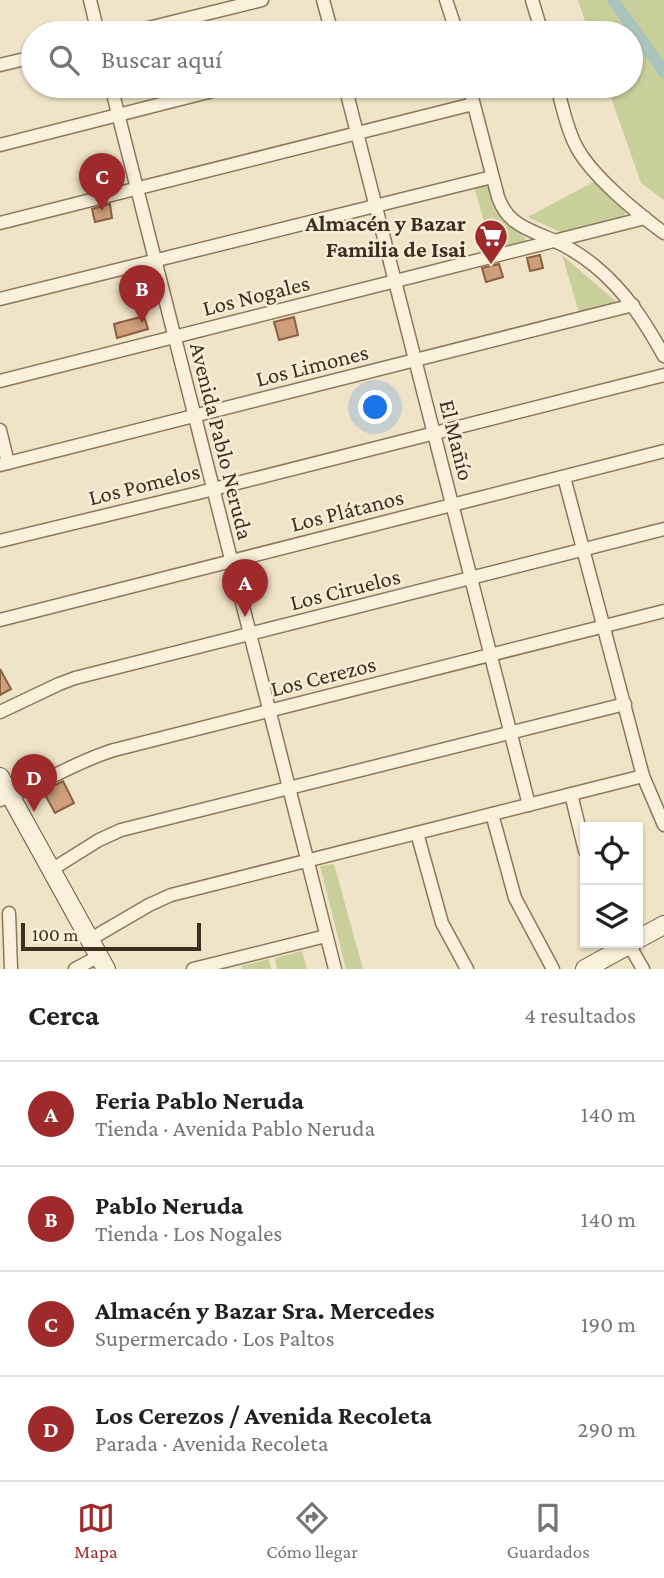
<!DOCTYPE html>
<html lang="es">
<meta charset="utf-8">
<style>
:root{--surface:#fff;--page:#f2f2f2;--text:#202124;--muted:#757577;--line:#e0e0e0;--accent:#9e2a2b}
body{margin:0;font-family:"Crimson Pro",serif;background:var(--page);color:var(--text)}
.controls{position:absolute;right:21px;bottom:21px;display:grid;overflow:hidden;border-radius:0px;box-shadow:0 2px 5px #0004}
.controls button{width:63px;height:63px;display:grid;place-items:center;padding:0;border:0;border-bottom:2px solid var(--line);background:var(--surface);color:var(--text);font:35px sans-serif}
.scale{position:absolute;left:21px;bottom:18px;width:180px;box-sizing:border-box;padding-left:7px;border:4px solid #3d2e20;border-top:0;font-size:19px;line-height:24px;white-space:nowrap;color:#3d2e20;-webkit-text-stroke:5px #f7eed8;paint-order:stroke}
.you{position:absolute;left:376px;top:408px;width:24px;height:24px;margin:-18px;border:5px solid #fff;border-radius:50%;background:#1a73e8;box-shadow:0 0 0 10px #1a73e833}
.badge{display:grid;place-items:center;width:46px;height:46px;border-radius:50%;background:var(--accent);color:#fff;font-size:23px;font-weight:700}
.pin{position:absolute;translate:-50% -58px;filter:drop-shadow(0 2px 4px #0008)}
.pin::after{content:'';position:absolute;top:37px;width:24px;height:21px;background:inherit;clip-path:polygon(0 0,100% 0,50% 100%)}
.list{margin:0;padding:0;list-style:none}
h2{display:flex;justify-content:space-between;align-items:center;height:91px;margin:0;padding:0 28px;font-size:30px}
h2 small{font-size:23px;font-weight:400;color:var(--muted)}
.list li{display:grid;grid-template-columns:46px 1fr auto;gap:21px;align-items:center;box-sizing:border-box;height:105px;padding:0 28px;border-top:2px solid var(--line)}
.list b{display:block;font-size:26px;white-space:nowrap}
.list p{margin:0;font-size:23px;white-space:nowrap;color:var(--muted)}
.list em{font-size:23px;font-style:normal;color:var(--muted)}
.icon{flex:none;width:38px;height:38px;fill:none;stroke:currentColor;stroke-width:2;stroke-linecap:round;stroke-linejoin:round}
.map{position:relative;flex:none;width:664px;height:969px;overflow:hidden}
.search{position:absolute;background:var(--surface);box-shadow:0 2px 5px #0004;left:21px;right:21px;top:21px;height:77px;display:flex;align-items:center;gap:18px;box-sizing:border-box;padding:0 24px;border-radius:38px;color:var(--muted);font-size:26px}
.sheet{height:511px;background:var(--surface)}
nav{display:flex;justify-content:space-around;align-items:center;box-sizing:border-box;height:98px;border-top:2px solid var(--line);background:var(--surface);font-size:19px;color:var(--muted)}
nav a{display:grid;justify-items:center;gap:4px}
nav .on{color:var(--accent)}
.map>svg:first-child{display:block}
.green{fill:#c9cf9b}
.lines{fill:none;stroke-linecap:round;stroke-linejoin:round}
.canal{stroke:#a9c4bc;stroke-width:12}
.building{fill:#cf9f7d;stroke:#8d5f41;stroke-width:2}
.street-casing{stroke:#8d765c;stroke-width:15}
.secondary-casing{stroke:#6f573f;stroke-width:20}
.street{stroke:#faf1dc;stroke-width:12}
.secondary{stroke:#faf1dc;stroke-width:18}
.labels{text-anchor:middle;stroke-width:5;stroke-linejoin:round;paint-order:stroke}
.poi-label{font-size:23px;font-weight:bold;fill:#3d2e20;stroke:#f7eed8;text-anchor:end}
.street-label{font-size:23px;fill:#3d2e20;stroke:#f7eed8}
</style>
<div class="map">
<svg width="664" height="969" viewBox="0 0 664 969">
<rect width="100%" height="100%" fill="#f0e4c8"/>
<g class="green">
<polygon points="578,0 664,0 664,200 641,183 607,86 631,86 631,33 589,33"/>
<polygon points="597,180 626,211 623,219 564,234 528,217"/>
<path d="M488,183C491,199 496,211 508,223C514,231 524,233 527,243L493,253L474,187Z"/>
<polygon points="562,255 620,305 579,313"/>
<polygon points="334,864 363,969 346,969 320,866"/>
<polygon points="302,951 307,969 277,969 275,958"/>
<polygon points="269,959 271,969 242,969 241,966"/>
</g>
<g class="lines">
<polyline class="canal" points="613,0 664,72"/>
</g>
<g class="building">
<polygon points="110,204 112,218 95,222 92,209"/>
<polygon points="540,255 543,268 530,271 527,258"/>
<polygon points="499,264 503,277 486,282 482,268"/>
<polygon points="144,316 148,329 117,338 114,324"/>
<polygon points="294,317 298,335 279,340 274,322"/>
<polygon points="0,669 11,689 0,695"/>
<polygon points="63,781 74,803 55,813 43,791"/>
</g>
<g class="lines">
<g class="street-casing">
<g id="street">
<polyline points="90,0 98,33"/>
<polyline points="323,0 332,33"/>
<polyline points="446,0 457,33"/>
<polyline points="532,0 542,33"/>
<polyline points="128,33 262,0"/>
<polyline points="438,33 456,29"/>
<polyline points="0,65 33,57"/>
<polyline points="111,86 335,969"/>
<polyline points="345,86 529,805"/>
<path d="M469,86L498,197C508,226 531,230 555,241C570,248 584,257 596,267C626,292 645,322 664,356"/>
<path d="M557,86C562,105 566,126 575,144C589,174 637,213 664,233"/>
<polyline points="0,145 232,86"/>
<polyline points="0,223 473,104"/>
<polyline points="0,299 492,177"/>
<polyline points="0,381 645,218"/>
<polyline points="0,430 8,463"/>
<polyline points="0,465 633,305"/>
<polyline points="564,477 643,776 664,825"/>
<polyline points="0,541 198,493 664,375"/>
<polyline points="0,620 664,451"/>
<polyline points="0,712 59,684 75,678 664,529"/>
<polyline points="571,794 585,851"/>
<path d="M0,800C39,786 74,762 114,750L664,611"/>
<polyline points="492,814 515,898 553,969"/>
<polyline points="417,833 442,923 467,969"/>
<polyline points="51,870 99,840 121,830 625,704"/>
<polyline points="9,913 11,969"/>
<polyline points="89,940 149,905 171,895 643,776"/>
<polyline points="628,943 643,969"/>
<polyline points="75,969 99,956"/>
<polyline points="193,969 326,936"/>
</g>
</g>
<g class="secondary-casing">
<g id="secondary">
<polyline points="0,777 106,969"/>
<polyline points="638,939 664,925"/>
<polyline points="585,969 632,943"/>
</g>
</g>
<use href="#street" class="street"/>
<use href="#secondary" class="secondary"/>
</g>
<defs>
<g id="supermarket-pin" transform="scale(1.75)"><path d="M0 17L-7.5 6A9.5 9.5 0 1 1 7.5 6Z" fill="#9e2a2b" stroke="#f7eed8"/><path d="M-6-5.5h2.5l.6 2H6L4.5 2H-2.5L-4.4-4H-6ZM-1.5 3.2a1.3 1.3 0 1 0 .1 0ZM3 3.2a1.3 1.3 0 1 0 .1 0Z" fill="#fff"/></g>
</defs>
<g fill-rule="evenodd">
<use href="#supermarket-pin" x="491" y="236"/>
</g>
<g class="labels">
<g class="poi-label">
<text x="466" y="231">Almacén y Bazar<tspan x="466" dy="26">Familia de Isai</tspan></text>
</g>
<g class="street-label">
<text transform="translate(256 295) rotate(-14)" y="8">Los Nogales</text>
<text transform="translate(312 365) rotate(-14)" y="8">Los Limones</text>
<text transform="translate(457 440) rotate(76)" y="8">El Mañío</text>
<text transform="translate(222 441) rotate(76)" y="8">Avenida Pablo Neruda</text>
<text transform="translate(144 484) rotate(-14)" y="8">Los Pomelos</text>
<text transform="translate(347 510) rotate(-14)" y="8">Los Plátanos</text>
<text transform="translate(345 589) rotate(-14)" y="8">Los Ciruelos</text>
<text transform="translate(323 676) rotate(-14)" y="8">Los Cerezos</text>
</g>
</g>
</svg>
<div class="controls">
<button><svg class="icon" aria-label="locate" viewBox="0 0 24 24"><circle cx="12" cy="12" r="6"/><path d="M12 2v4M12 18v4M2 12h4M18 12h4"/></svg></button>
<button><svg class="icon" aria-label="layers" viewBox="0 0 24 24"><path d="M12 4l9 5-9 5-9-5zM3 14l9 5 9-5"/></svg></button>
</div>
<div class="scale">100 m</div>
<div class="you"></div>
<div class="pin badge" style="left:245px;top:617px">A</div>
<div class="pin badge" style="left:142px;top:323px">B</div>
<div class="pin badge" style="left:102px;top:211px">C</div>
<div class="pin badge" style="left:34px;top:812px">D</div>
<div class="search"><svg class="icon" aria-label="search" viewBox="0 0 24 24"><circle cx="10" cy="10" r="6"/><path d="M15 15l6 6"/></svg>Buscar aquí</div>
</div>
<section class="sheet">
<h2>Cerca<small>4 resultados</small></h2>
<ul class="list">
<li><span class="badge">A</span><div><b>Feria Pablo Neruda</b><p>Tienda · Avenida Pablo Neruda</p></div><em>140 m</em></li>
<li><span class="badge">B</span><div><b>Pablo Neruda</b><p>Tienda · Los Nogales</p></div><em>140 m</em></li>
<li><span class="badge">C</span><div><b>Almacén y Bazar Sra. Mercedes</b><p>Supermercado · Los Paltos</p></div><em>190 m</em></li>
<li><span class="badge">D</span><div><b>Los Cerezos / Avenida Recoleta</b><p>Parada · Avenida Recoleta</p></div><em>290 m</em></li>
</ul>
</section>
<nav>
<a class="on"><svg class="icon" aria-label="map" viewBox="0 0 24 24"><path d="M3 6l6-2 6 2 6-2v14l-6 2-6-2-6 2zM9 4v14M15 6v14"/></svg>Mapa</a>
<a><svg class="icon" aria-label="directions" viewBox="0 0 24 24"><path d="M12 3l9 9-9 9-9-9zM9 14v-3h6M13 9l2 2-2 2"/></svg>Cómo llegar</a>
<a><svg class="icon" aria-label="saved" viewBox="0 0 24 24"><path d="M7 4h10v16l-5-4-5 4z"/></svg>Guardados</a>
</nav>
